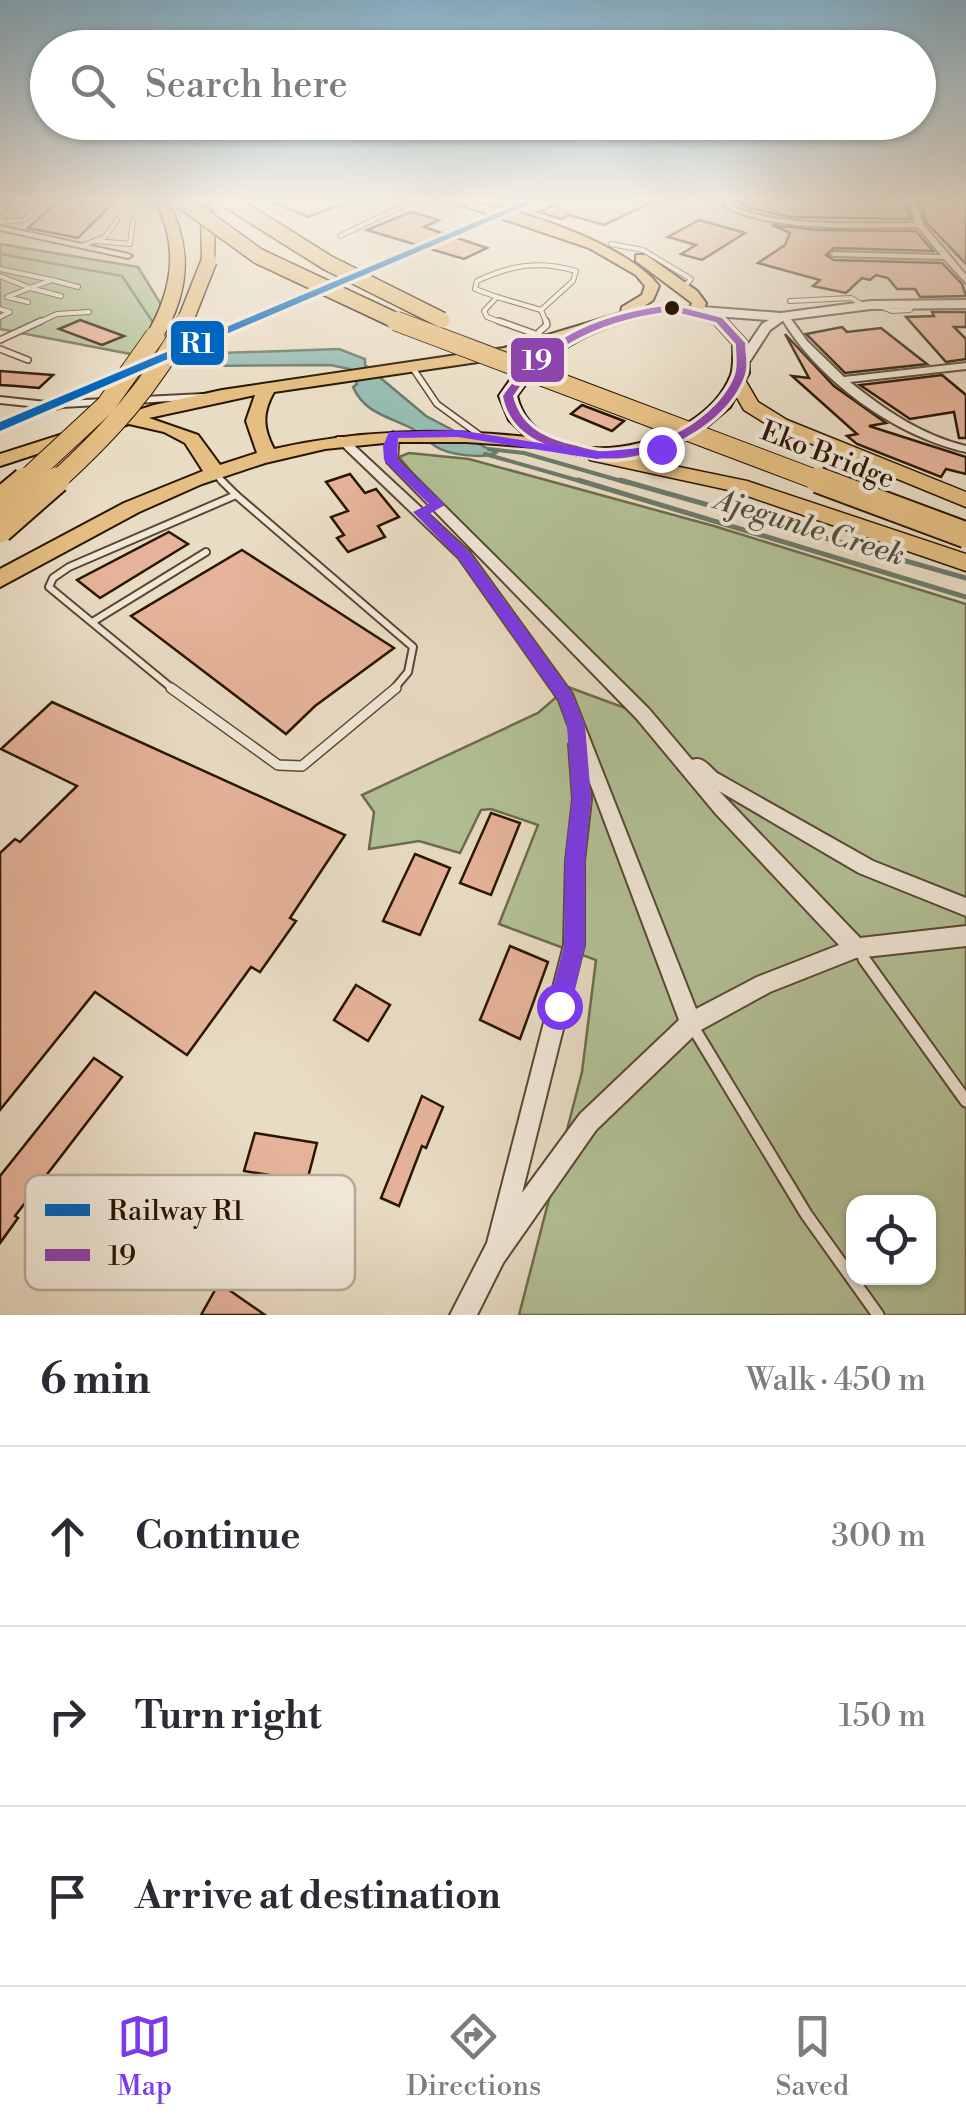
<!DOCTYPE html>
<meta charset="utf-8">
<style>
:root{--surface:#fff;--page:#f2f2f3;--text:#2b2b33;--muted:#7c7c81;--line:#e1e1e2;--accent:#7c3aed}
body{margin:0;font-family:"Libre Bodoni",serif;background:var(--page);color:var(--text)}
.controls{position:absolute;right:30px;bottom:30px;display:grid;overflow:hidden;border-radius:20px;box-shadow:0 2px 8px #0004}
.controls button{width:90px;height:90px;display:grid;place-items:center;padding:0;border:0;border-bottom:2px solid var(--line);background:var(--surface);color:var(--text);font:50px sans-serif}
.stop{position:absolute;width:30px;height:30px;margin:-22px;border:8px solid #7c3aed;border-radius:50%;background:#fff}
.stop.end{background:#7c3aed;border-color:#fff;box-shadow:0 2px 10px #0008}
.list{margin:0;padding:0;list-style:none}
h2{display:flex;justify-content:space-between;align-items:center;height:130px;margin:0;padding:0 40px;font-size:42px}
h2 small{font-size:32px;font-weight:400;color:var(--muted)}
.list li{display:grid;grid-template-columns:65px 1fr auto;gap:30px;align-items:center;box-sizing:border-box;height:180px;padding:0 40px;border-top:2px solid var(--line)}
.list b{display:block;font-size:38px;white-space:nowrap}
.list em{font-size:32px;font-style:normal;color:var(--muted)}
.icon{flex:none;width:55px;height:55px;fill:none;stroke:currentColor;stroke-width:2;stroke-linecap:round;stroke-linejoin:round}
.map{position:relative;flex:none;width:966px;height:1315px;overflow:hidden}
.search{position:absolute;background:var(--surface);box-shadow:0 2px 8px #0004;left:30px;right:30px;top:30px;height:110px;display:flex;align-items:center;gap:25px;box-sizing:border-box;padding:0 35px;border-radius:55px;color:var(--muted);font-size:38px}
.sheet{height:670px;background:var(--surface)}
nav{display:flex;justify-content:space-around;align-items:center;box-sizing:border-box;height:140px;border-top:2px solid var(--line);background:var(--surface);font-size:28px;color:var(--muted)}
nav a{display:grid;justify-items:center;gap:5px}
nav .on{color:var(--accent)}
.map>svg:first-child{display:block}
.green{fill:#b3c197;stroke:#6e6c4c;stroke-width:2.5;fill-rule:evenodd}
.water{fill:#97bcb1;stroke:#6b7a6b;stroke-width:2.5}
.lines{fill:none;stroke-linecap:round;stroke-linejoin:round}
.stream-far2{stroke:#6b7a6b;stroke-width:2.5}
.stream-far1{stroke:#6b7a6b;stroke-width:4}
.stream{stroke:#6b7a6b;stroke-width:5}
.building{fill:#e5b399;stroke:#2a1602;stroke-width:2.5}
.service-far4-casing{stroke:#5a4832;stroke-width:6}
.service-far3-casing{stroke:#5a4832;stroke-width:8}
.service-far2-casing{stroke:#5a4832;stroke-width:10}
.service-far1-casing{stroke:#5a4832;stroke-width:12}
.service-casing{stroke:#5a4832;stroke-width:15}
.minor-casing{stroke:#5a4832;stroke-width:4}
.tertiary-casing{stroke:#5a4832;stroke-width:4}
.primary-casing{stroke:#2a1602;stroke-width:4}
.motorway-casing{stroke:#2a1602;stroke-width:3}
.service-far4{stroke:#f1e8d9;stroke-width:4}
.service-far3{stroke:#f1e8d9;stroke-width:5}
.service-far2{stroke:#f1e8d9;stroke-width:6}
.service-far1{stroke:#f1e8d9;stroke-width:9}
.service{stroke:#f1e8d9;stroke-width:11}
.minor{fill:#f1e8d9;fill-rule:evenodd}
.tertiary{fill:#f1e8d9;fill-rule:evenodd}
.primary{fill:#e4be82;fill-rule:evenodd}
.motorway{fill:#e4be82;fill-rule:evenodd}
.motorway-bridge-far2-casing{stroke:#2a1602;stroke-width:18;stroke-linecap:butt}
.motorway-bridge-far1-casing{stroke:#2a1602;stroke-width:21;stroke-linecap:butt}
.motorway-bridge-casing{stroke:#2a1602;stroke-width:29;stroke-linecap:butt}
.motorway-bridge-far2{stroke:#e4be82;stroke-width:15}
.motorway-bridge-far1{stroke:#e4be82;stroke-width:19}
.motorway-bridge{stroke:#e4be82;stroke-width:25}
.bus-1-casing{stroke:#f1e8d9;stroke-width:7}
.bus-1{fill:#8e44ad;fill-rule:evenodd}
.rail-1-casing{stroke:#f1e8d9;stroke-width:7}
.rail-1{fill:#0065bd;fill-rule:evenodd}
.route{fill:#7c3aed}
.bus-dot{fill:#2a1602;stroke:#f1e8d9;stroke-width:4}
.labels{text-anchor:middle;stroke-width:8;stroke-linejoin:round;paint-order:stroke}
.far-street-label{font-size:28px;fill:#2a1602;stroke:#f1e8d9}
.far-water-label{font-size:30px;font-style:italic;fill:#50503f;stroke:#f1e8d9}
.key{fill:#f1e8d9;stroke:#b5a998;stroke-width:2.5}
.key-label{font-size:28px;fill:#2a1602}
.line-badge{stroke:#f1e8d9;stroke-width:4}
.badge-label{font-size:28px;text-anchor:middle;font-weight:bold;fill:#fff}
</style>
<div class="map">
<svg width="966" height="1315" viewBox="0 0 966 1315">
<rect width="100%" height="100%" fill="#e9dcc4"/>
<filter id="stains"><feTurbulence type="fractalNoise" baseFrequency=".002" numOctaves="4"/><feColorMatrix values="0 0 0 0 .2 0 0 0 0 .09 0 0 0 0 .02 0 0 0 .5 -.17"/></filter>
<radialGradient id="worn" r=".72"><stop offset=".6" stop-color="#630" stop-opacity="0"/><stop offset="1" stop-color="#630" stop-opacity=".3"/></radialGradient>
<g class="green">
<polygon points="0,244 138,267 173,324 196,351 172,362 0,329"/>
<path d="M409,453L469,459L714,526L966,604V1315H519L582,1072L596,960L499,924L538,825L491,809L481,810L460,853L419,841L369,849L374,812L362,795L538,713L568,687L647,716L427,491L399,457ZM854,1202H928V1278H854Z"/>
</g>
<path class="water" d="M339,349L365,359V365L426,416L496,453C482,459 448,455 435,446C426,440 419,432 409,427C386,416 364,412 353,387L357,384L350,369L330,365L188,366L221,353Z"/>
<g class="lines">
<polyline class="stream-far2" points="0,254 122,276 154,324"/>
<g class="stream-far1">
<polyline points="178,349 210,359"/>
<polyline points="489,449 524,453 628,483"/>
<polyline points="485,454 587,483"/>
</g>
<g class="stream">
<polyline points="578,480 966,597"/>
<polyline points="620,480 966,578"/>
</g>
</g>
<g class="building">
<polygon points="58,201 115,201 78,238 28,228"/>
<polygon points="270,201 346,201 346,203 308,217"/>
<polygon points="564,201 655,201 604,225 569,215 561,219 539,212"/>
<polygon points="737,201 905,201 911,219 791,217 749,208"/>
<polygon points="919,201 966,201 966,264 926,222"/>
<polygon points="411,212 439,220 424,227 487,248 464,259 367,230"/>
<polygon points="699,220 745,233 702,260 681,254 696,245 668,237"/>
<polygon points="772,225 818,230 916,231 933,251 834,248 826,255 834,260 942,263 962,284 966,296 920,297 915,289 897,289 888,278 876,275 870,280 862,278 846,293 813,286 820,280 758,263 785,245 790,233"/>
<polygon points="932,312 966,312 966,327 954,327 966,339 966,359 946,362 906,317 934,316"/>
<polygon points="80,320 124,336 102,345 59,329"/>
<polygon points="842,327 847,332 881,328 927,364 845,373 806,334"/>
<polygon points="785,334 834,386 886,423 869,426 966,457 966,474 946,469 941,477 857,444 847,436 857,434 792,376 809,378"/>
<polygon points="0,371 53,375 39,388 16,386 0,385"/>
<polygon points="942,375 966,395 966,438 959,438 954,412 910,419 860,385"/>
<polygon points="582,405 624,421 612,431 571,414"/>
<polygon points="350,474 365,493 376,489 399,517 378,526 385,537 348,552 337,538 344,535 331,517 348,511 326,482"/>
<polygon points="169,532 188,544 100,598 77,580"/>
<polygon points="242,550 394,648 315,706 286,734 131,616"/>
<polygon points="52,702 345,835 290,918 296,921 260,972 251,967 187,1055 95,992 0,1110 0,853 15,839 20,842 77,786 1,749"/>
<polygon points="491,813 520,823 491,895 460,883"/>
<polygon points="415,854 450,868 420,935 383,921"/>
<polygon points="510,946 548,962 520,1039 480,1020"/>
<polygon points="356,985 390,1005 368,1041 334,1020"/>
<polygon points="94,1058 122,1077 15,1216 18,1218 0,1243 0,1176"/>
<polygon points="422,1096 443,1107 426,1148 422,1146 399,1206 381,1198"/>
<polygon points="255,1133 317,1143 307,1181 244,1171"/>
<polygon points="219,1283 265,1315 201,1315"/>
</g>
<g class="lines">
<g class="service-far4-casing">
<g id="service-far4">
<polyline points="0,219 22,201"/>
<polyline points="0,222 24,220 46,201"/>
<polyline points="340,236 406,204 395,201"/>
<polyline points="97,241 130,244 133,221"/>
<polyline points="611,244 643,250 691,279 684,287"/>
<polyline points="81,246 105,237 117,220"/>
<polyline points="0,269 52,280 30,288 0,276"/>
<polyline points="52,280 78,287"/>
<polyline points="497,297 541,310"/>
<polyline points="790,301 851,298 865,306"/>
<polyline points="28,302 7,297 30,288 61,296"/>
<polyline points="877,305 892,311 910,310 912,304"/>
<polyline points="0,309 10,312 0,317"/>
<polyline points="35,324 57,314 89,312"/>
<path d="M506,324L487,317L484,311L497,297L475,289L477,281C511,265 540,260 576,271L573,281L541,310L547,324"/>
</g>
</g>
<g class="service-far3-casing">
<g id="service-far3">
<polyline points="499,321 552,340"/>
<polyline points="539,332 547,325 546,321"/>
<polyline points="0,340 41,321"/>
<polyline points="0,349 28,360"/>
<polyline points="412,367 437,404 481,436"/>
<polyline points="214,473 224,483"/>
</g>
</g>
<g class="service-far2-casing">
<g id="service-far2">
<polyline points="221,480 236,495"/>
<polyline points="236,495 413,647 408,672 393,690"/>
<polyline points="94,621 206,552"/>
<polyline points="174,690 49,587 53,578 69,567 236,495"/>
</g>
</g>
<g class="service-far1-casing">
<g id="service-far1">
<polyline points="171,688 278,765 302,766 396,688"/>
<polyline points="858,950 866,961"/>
</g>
</g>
<g class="service-casing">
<g id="service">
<polyline points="864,959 966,1101"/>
<polyline points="693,1027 806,1214 878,1315"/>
</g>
</g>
<g class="minor-casing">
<g id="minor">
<path d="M726,201H733L730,205C773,227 854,223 902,223H916L908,201H915L923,224L966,275V283L944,259L834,256L830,254L834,252L941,255L918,227C862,227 773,233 724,206Z"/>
<polygon points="0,226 128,254 132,256 128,258 0,230"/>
<path d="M782,315H788L807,341L844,377L966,363V369L850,382C885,410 921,435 966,446V452C895,436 817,380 781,317Z"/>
<polygon points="203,394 208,397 207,399 62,407 57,409 0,403 0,397 46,402"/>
<path d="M393,432L399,435L397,459L649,709L692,760C703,756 709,766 717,773L873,861L966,898V916L859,873L719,791L860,938L966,926V946L856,958L770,992L699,1031L596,1130L503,1263L477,1315H450L487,1243L564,945L566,861L573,799L569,744L573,738L559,700L459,558L337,441V437H345L469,552L572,694L696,1009L757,977L839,945L716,814L637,719L387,462V435ZM589,780L679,1020L580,1114L522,1193L584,945V861L591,799Z"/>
</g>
</g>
<g class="tertiary-casing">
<polygon id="tertiary" points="966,300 966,308 871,309 784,320 770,330 750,361 745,362 739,358 762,324 769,320 702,315 696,311 702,307 781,313 871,301"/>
</g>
<g class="primary-casing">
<path id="primary" d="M450,201C504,201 626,243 659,286L653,300L640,309L672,304L690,308L692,303L636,261V255H646L697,291L706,303L703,312L724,317L748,343L749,373L730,407L698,434L657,453L603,461L551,448L466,442H394L325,449L265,463L202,484L139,512L0,587V569L124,503L203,471L185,443L164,432L129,424L0,466V454L154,405L222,390L504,348L621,313L622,307L642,295L645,286L636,275L589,248ZM672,312L714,323L733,344C733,354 734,366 731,375C702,452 537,482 517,396C552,343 610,320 672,312ZM545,347L515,373L499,396L509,420L527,437C440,428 359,430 274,449C263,428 262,413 274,392L505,358ZM255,395L246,421L257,453L220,465L198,435L149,418Z"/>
</g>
<g class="motorway-casing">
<g id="motorway">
<path d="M155,201H167C194,248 189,294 161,340L155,341L146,336C172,291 180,248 155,201Z"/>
<polygon points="195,201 207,201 215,216 214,264 202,261 201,216"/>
<polygon points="737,376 744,378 758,402 787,420 966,492 966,507 773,428 744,410 728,382"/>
<polygon points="597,450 747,481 966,554 966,571 733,491 590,460 587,456 590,452"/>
</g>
</g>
<use href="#service-far4" class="service-far4"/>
<use href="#service-far3" class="service-far3"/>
<use href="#service-far2" class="service-far2"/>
<use href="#service-far1" class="service-far1"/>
<use href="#service" class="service"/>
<use href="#minor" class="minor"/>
<use href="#tertiary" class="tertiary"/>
<use href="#primary" class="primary"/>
<use href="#motorway" class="motorway"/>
<g class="motorway-bridge-far2-casing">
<g id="motorway-bridge-far2">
<polyline points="182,201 258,256 403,324"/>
<polyline points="229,201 328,263 442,320"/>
<polyline points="184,324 209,261"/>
</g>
</g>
<g class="motorway-bridge-far1-casing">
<g id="motorway-bridge-far1">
<polyline points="396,321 825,483"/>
<polyline points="22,483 106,405 155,336"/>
<path d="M54,483C106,436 154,385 186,321"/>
</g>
</g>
<g class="motorway-bridge-casing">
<g id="motorway-bridge">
<polyline points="818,480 966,535"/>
<polyline points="0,501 25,480"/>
<polyline points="0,530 57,480"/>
</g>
</g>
<use href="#motorway-bridge-far2" class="motorway-bridge-far2"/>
<use href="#motorway-bridge-far1" class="motorway-bridge-far1"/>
<use href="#motorway-bridge" class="motorway-bridge"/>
<g class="bus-1-casing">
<path id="bus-1" d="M672,305L722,318L745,343C745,352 748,365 745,374C729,425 651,464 600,458C587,457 575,452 562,449C533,442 509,427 503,396C544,336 601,314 672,305ZM672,311L716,322L736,344C736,353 738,366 735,375C718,421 647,457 599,451C589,450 579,446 569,444C542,437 520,425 513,396C550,341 609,319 672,311Z"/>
</g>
<use href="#bus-1" class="bus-1"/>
<g class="rail-1-casing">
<polygon id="rail-1" points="526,201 537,201 0,431 0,422"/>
</g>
<use href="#rail-1" class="rail-1"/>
</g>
<linearGradient id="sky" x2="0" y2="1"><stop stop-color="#87b7d2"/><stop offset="0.52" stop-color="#f5efe4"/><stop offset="1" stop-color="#f5efe4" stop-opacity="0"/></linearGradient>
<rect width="966" height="385" fill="url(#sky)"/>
<polygon class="route" points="458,430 597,452 661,446 667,449 597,459 458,437 398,438 397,459 445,505 429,514 469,552 572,693 585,725 591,798 585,860 585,946 571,1006 567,1014 559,1018 551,1014 548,1006 564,946 565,860 572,798 567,725 559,701 459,559 413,512 429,504 384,460 383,446 389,432"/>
<circle class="bus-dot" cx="672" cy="308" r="9"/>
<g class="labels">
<g class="far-street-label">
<text transform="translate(828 454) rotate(21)" y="10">Eko Bridge</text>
</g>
<g class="far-water-label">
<text transform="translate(810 527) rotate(17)" y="10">Ajegunle Creek</text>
</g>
</g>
<rect x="25" y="1175" width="330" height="115" rx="15" class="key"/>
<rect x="45" y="1204" width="45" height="12" fill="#0065bd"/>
<rect x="45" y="1249" width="45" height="12" fill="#8e44ad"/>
<g class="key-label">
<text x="108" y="1220">Railway R1</text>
<text x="108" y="1265">19</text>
</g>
<g class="line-badge">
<rect x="169" y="319" width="57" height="48" rx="10" fill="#0065bd"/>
<rect x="509" y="336" width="57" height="48" rx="10" fill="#8e44ad"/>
</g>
<g class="badge-label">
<text x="197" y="353">R1</text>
<text x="537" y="370">19</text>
</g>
<rect width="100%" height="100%" filter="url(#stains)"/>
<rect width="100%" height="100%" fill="url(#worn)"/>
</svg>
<div class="controls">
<button><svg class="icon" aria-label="locate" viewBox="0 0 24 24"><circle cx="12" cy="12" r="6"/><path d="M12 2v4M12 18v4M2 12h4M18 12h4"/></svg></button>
</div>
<div class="stop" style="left:559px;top:1006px"></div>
<div class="stop end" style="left:661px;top:449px"></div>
<div class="search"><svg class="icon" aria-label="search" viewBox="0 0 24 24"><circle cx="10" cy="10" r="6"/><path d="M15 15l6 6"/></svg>Search here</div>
</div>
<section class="sheet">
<h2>6 min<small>Walk · 450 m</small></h2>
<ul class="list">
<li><svg class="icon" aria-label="ahead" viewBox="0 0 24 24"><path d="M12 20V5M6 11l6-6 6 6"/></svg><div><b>Continue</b></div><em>300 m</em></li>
<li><svg class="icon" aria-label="right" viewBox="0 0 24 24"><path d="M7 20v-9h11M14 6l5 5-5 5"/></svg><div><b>Turn right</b></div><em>150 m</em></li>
<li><svg class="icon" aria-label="arrive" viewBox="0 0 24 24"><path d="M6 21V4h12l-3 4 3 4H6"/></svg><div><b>Arrive at destination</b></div></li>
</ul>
</section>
<nav>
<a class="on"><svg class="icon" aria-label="map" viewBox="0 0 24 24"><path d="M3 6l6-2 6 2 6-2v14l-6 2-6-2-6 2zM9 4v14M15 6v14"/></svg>Map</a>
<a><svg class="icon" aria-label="directions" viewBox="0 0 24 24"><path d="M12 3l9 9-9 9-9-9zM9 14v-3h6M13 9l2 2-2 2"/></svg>Directions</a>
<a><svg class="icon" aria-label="saved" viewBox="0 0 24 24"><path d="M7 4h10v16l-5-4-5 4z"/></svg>Saved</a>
</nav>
